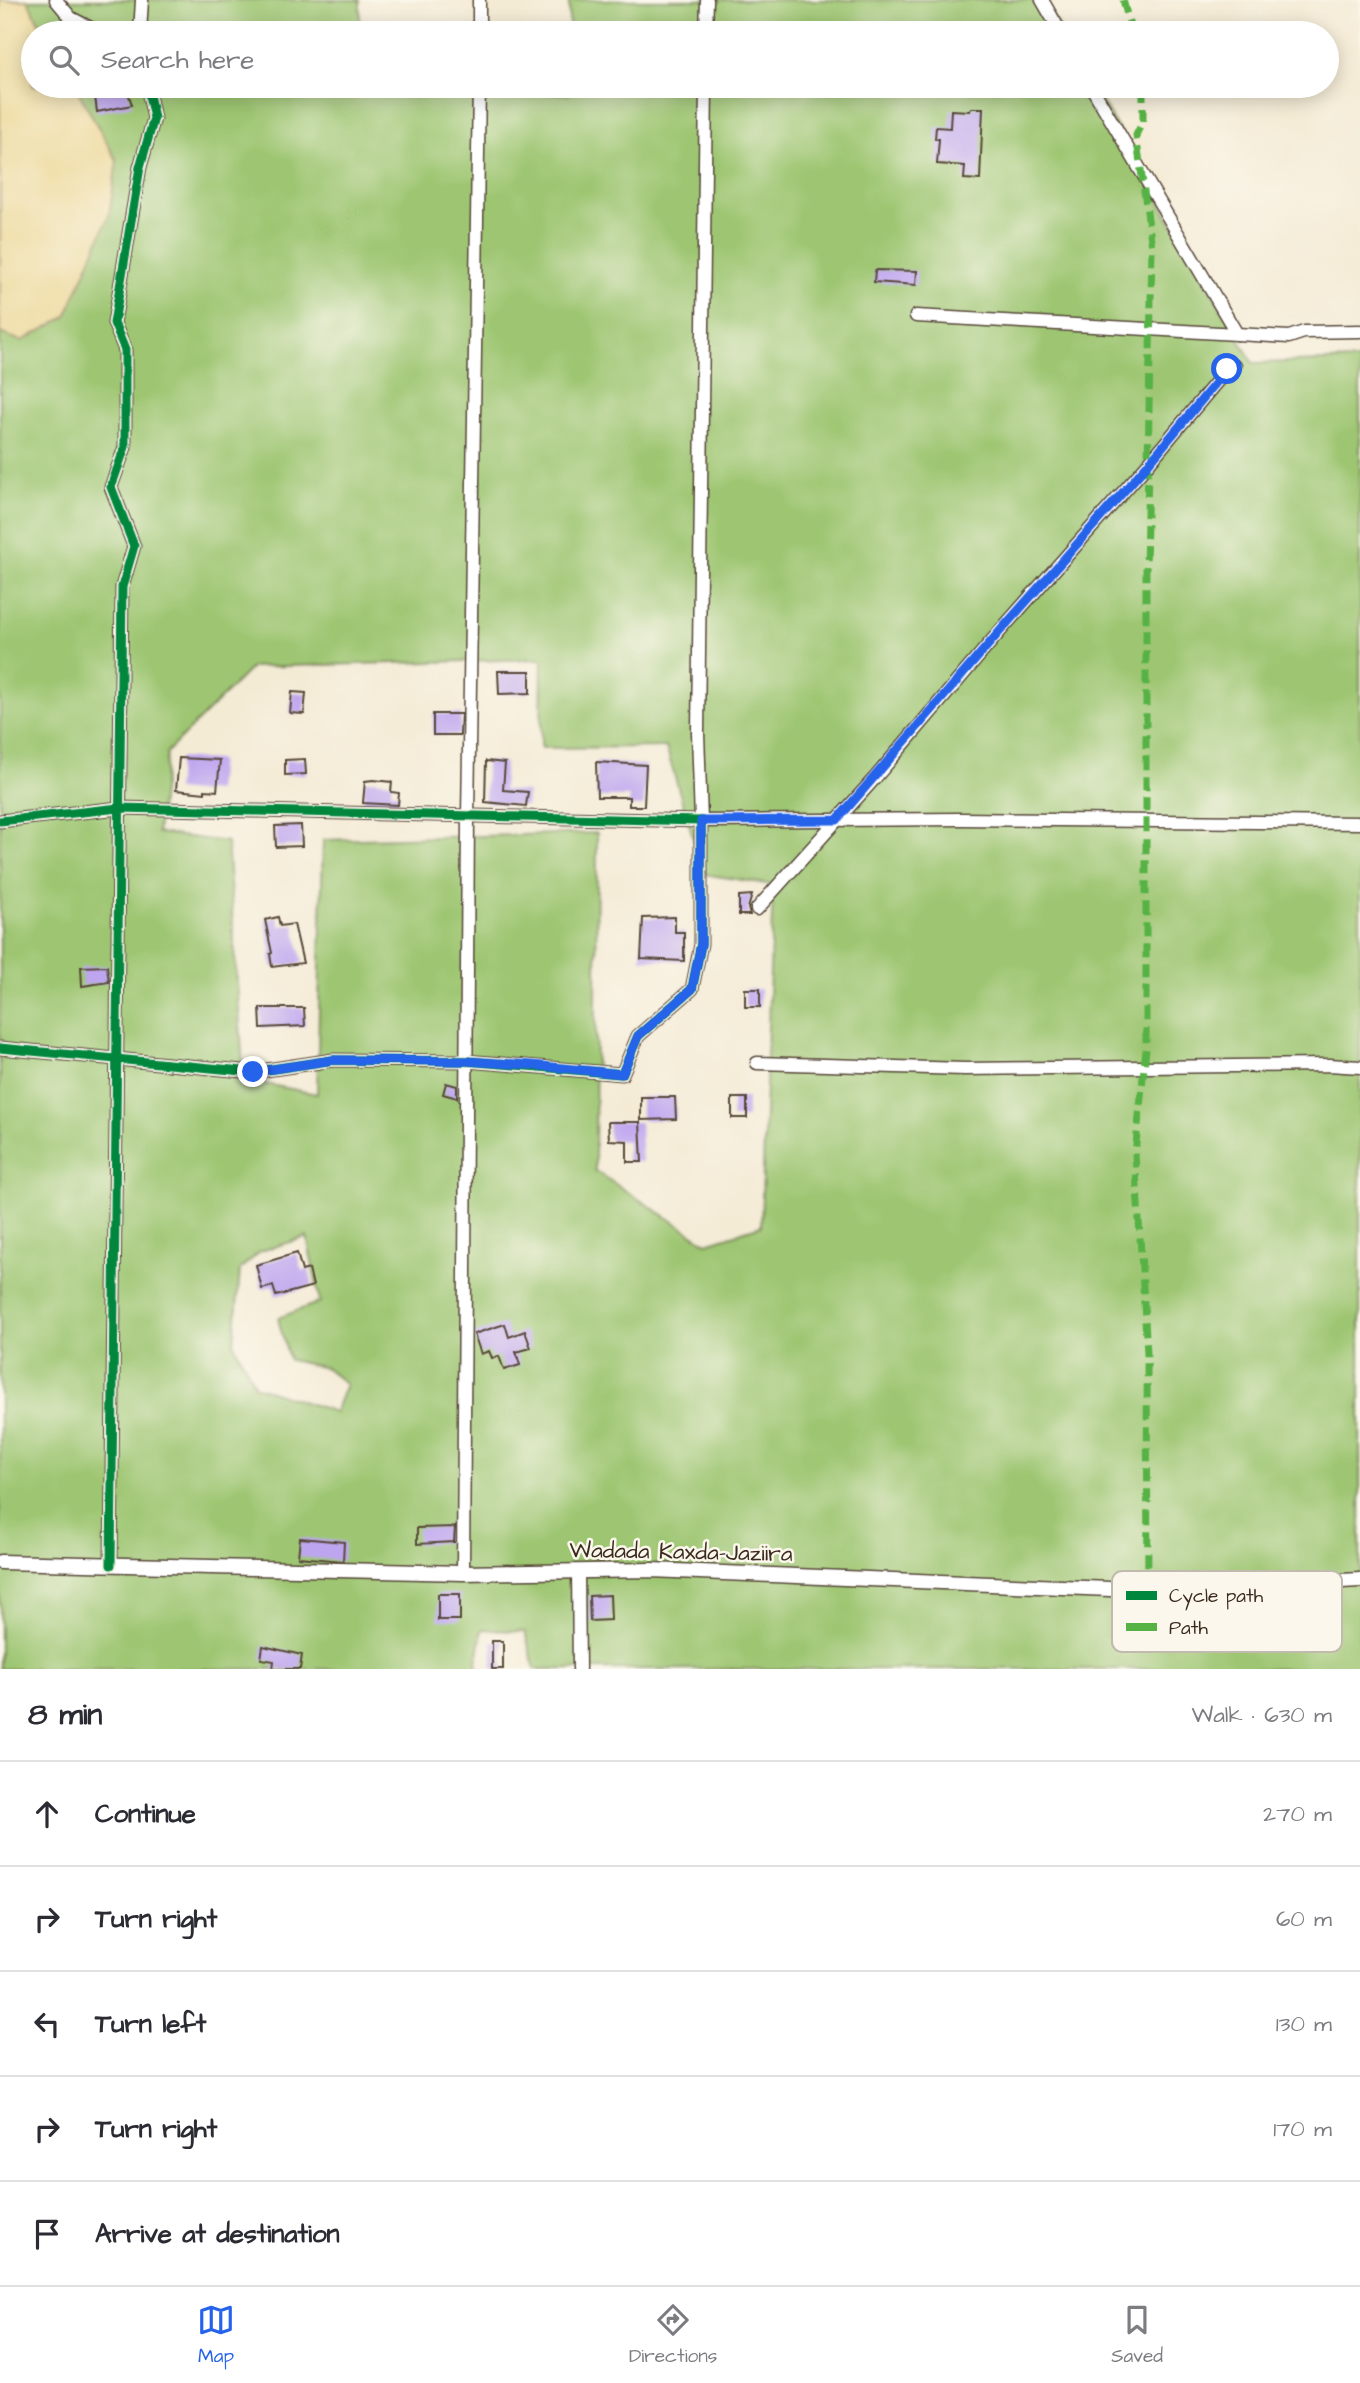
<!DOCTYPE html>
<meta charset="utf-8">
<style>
:root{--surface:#fff;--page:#f2f2f3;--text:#2b2b33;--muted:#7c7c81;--line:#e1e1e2;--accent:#2563eb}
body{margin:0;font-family:"Architects Daughter",sans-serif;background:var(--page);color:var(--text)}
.stop{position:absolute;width:21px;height:21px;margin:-16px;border:5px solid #2563eb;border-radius:50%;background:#fff}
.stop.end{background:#2563eb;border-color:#fff;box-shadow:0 2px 7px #0008}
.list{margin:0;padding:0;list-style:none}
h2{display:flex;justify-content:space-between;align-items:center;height:91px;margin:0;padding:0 28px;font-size:30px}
h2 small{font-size:23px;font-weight:400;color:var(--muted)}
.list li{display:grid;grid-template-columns:46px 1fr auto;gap:21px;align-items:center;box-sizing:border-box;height:105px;padding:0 28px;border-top:2px solid var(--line)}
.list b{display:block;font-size:26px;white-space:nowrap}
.list em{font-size:23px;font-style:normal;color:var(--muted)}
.icon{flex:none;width:38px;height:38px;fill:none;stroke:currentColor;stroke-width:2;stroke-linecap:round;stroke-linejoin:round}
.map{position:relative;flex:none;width:1360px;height:1669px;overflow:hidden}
.search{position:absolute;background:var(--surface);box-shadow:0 4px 18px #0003;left:21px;right:21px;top:21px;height:77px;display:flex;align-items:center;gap:18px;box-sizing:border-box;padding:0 24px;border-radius:38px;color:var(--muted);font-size:26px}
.sheet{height:616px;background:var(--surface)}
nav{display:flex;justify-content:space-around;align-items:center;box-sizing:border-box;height:98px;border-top:2px solid var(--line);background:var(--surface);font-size:19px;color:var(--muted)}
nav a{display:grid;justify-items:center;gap:4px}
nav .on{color:var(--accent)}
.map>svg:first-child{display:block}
.green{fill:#9ec672;stroke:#6c7848;stroke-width:2;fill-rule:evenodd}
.sand{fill:#eeda9e;stroke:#94825e;stroke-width:2}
.building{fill:#bea5ef}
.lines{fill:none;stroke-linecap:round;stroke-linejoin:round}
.minor-casing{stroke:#574739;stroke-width:15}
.tertiary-casing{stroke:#574739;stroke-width:17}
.minor{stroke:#fff;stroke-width:12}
.tertiary{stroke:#fff;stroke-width:14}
.quiet{stroke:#57b245;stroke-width:7;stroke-dasharray:14 7;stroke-linecap:butt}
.cycleway-casing{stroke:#fbf7ec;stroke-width:13}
.cycleway{stroke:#00873e;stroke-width:9}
.route{stroke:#2563eb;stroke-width:9}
.labels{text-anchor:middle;stroke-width:5;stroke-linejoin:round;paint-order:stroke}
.street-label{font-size:23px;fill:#3b2a1e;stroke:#fbf7ec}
.key{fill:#fbf7ec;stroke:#c1baae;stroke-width:2}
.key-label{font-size:19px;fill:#3b2a1e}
</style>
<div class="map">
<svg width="1360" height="1669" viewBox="0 0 1360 1669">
<rect width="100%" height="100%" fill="#fbf7ec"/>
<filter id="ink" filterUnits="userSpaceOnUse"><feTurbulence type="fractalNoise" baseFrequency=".0143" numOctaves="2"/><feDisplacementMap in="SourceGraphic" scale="14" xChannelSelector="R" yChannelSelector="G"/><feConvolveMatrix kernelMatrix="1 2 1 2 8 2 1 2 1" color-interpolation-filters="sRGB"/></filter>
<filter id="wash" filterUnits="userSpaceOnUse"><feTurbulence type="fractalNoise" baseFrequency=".00686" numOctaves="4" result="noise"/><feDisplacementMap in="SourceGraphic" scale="28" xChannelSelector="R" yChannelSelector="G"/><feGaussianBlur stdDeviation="1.57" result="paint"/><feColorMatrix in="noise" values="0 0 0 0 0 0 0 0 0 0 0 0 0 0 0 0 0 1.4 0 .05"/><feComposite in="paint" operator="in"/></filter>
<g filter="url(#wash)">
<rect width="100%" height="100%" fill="#f4ebd5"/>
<g class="green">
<polygon points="27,0 360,0 360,33 45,33"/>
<polygon points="569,0 1043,0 1063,33 569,33"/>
<path d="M75,86H482L569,95V86H1093L1253,363L1360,360V1669H535L525,1632L482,1629L476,1669H0V333L22,341L117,161ZM542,659L541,748L666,747L704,874L773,885L761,1226L707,1243L595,1171L597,833L323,840L317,1094L244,1080L227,842L157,833L167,752L252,667ZM307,1237L320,1302L278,1318L289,1360L326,1368L346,1384L335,1412L255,1386L234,1344L240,1269L261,1251Z"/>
</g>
<polygon class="sand" points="0,0 27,0 45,33 33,33 33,86 75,86 117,161 109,216 66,317 22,341 0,333"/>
<g id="blocks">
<g class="building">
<polygon points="110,86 111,90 126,86 132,105 97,112 94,89"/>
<polygon points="971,108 983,108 980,180 964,179 965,166 937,164 939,139 935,139 936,127 950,128 951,110 970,111"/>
<polygon points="875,270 917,271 916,285 874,282"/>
<polygon points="498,671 530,671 530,693 499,694"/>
<polygon points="292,692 306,693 304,714 290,713"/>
<polygon points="433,714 461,714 460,735 433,735"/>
<polygon points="179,758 220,760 217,791 205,790 205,793 176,790"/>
<polygon points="305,759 306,774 285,775 285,760"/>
<polygon points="486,761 505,763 503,790 528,792 526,806 485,802"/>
<polygon points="596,762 646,765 644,806 629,806 629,797 597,797"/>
<polygon points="373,780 392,782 391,792 399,793 398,805 363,803 365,781"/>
<polygon points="301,825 302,846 276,847 275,826"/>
<polygon points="752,895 748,908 750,915 739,915 739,896"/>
<polygon points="278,917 280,926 294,924 303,963 272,967 270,954 272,953 265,920"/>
<polygon points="675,917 675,932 684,932 684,961 641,959 643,918"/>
<polygon points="107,966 109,982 82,986 81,967"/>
<rect x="745" y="989" width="15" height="18"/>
<polygon points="260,1008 304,1008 305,1026 261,1028"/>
<polygon points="446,1083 457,1086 457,1098 443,1094"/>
<polygon points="641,1097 675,1097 676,1119 641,1120"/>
<rect x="732" y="1098" width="15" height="20"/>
<polygon points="608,1122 640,1122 642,1162 627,1162 627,1141 609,1140"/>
<polygon points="297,1253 302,1271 309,1269 313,1286 276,1296 273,1286 262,1289 256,1265"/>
<polygon points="505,1324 509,1337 525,1331 531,1348 516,1352 520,1365 504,1370 499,1356 492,1358 489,1351 481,1354 474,1334"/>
<polygon points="455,1527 454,1542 417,1544 417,1528"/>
<polygon points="300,1538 344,1542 343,1561 298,1557"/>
<rect x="438" y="1594" width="22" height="26"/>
<polygon points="610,1595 611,1620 590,1621 589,1596"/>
<rect x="492" y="1641" width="11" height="28"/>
<polygon points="263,1646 302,1655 300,1669 273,1669 274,1661 261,1659"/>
</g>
</g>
</g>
<g filter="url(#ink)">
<use href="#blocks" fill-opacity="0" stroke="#574739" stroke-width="2"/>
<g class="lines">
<g class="minor-casing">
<g id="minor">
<polyline points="56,0 71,18 100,33"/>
<polyline points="479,0 479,33"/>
<polyline points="1042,0 1061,33"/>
<polyline points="140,33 142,0"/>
<polyline points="706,33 707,0"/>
<polyline points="706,86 698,733 701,821 961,819 1360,823"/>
<polyline points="1091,86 1237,334 1289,337 1304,332 1360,331"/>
<polyline points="916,316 1237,334"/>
<polyline points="0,821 119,808 701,821 701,944 692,989 638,1036 622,1074 466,1061 333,1060 253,1072 0,1048"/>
<polyline points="757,909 874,779 1001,630 1148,464 1219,379 1225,375 1227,369 1235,366"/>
<polyline points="757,1063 965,1069 1329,1065 1360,1067"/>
<polyline points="111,1565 122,587 134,546 111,487 125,447 125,350 114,323 140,167 154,118 147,86"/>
<polyline points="578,1571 579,1669"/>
<polyline points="463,1573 468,816 479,86"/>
</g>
</g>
<g class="tertiary-casing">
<polyline id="tertiary" points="0,1562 463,1573 651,1570 1157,1591 1360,1580"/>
</g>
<use href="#minor" class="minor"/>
<use href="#tertiary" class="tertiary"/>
<g class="quiet">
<polyline points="1123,0 1132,33"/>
<polyline points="1143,86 1143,121 1136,135 1152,247 1146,572 1146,1049 1135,1154 1147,1353 1148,1591"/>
</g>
<g class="cycleway-casing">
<g id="cycleway">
<polyline points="0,821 119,808 701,821 701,944 692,989 638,1036 622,1074 466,1061 333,1060 253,1072 0,1048"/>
<polyline points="111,1565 122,587 134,546 111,487 125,447 125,350 114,323 140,167 154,118 147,86"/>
</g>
</g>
<use href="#cycleway" class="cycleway"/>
</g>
</g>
<g class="lines" filter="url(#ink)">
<polyline class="route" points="253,1072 333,1060 466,1061 531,1065 622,1074 638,1036 692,989 701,944 701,821 837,820 1001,630 1148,464 1219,379 1225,375 1227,369"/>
</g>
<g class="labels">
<g class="street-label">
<text transform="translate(681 1551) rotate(1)" y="8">Wadada Kaxda-Jaziira</text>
</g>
</g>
<rect x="1112" y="1571" width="230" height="81" rx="10" class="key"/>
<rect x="1126" y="1591" width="31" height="9" fill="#00873e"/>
<rect x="1126" y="1623" width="31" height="8" fill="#57b245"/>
<g class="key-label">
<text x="1169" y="1602">Cycle path</text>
<text x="1169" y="1634">Path</text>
</g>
</svg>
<div class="stop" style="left:1227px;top:369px"></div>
<div class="stop end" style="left:253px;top:1072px"></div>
<div class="search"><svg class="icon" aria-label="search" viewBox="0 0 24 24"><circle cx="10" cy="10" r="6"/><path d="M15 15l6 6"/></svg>Search here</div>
</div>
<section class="sheet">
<h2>8 min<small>Walk · 630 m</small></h2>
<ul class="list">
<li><svg class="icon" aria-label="ahead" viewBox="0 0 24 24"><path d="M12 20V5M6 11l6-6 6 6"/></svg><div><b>Continue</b></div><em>270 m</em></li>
<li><svg class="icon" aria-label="right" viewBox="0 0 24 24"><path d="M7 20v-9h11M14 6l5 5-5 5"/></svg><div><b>Turn right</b></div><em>60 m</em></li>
<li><svg class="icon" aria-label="left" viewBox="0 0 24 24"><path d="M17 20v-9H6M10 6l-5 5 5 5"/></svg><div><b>Turn left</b></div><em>130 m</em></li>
<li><svg class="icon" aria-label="right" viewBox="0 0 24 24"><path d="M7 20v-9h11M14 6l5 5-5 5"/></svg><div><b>Turn right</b></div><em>170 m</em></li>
<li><svg class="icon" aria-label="arrive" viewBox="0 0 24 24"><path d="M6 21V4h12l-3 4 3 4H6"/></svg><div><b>Arrive at destination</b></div></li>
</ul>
</section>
<nav>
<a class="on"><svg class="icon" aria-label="map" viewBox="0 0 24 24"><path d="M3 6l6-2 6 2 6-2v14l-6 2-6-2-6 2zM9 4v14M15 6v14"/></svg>Map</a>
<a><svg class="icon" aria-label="directions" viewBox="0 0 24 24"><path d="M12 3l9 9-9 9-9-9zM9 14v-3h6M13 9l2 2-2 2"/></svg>Directions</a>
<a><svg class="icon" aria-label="saved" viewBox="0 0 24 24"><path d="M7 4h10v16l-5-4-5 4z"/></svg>Saved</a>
</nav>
